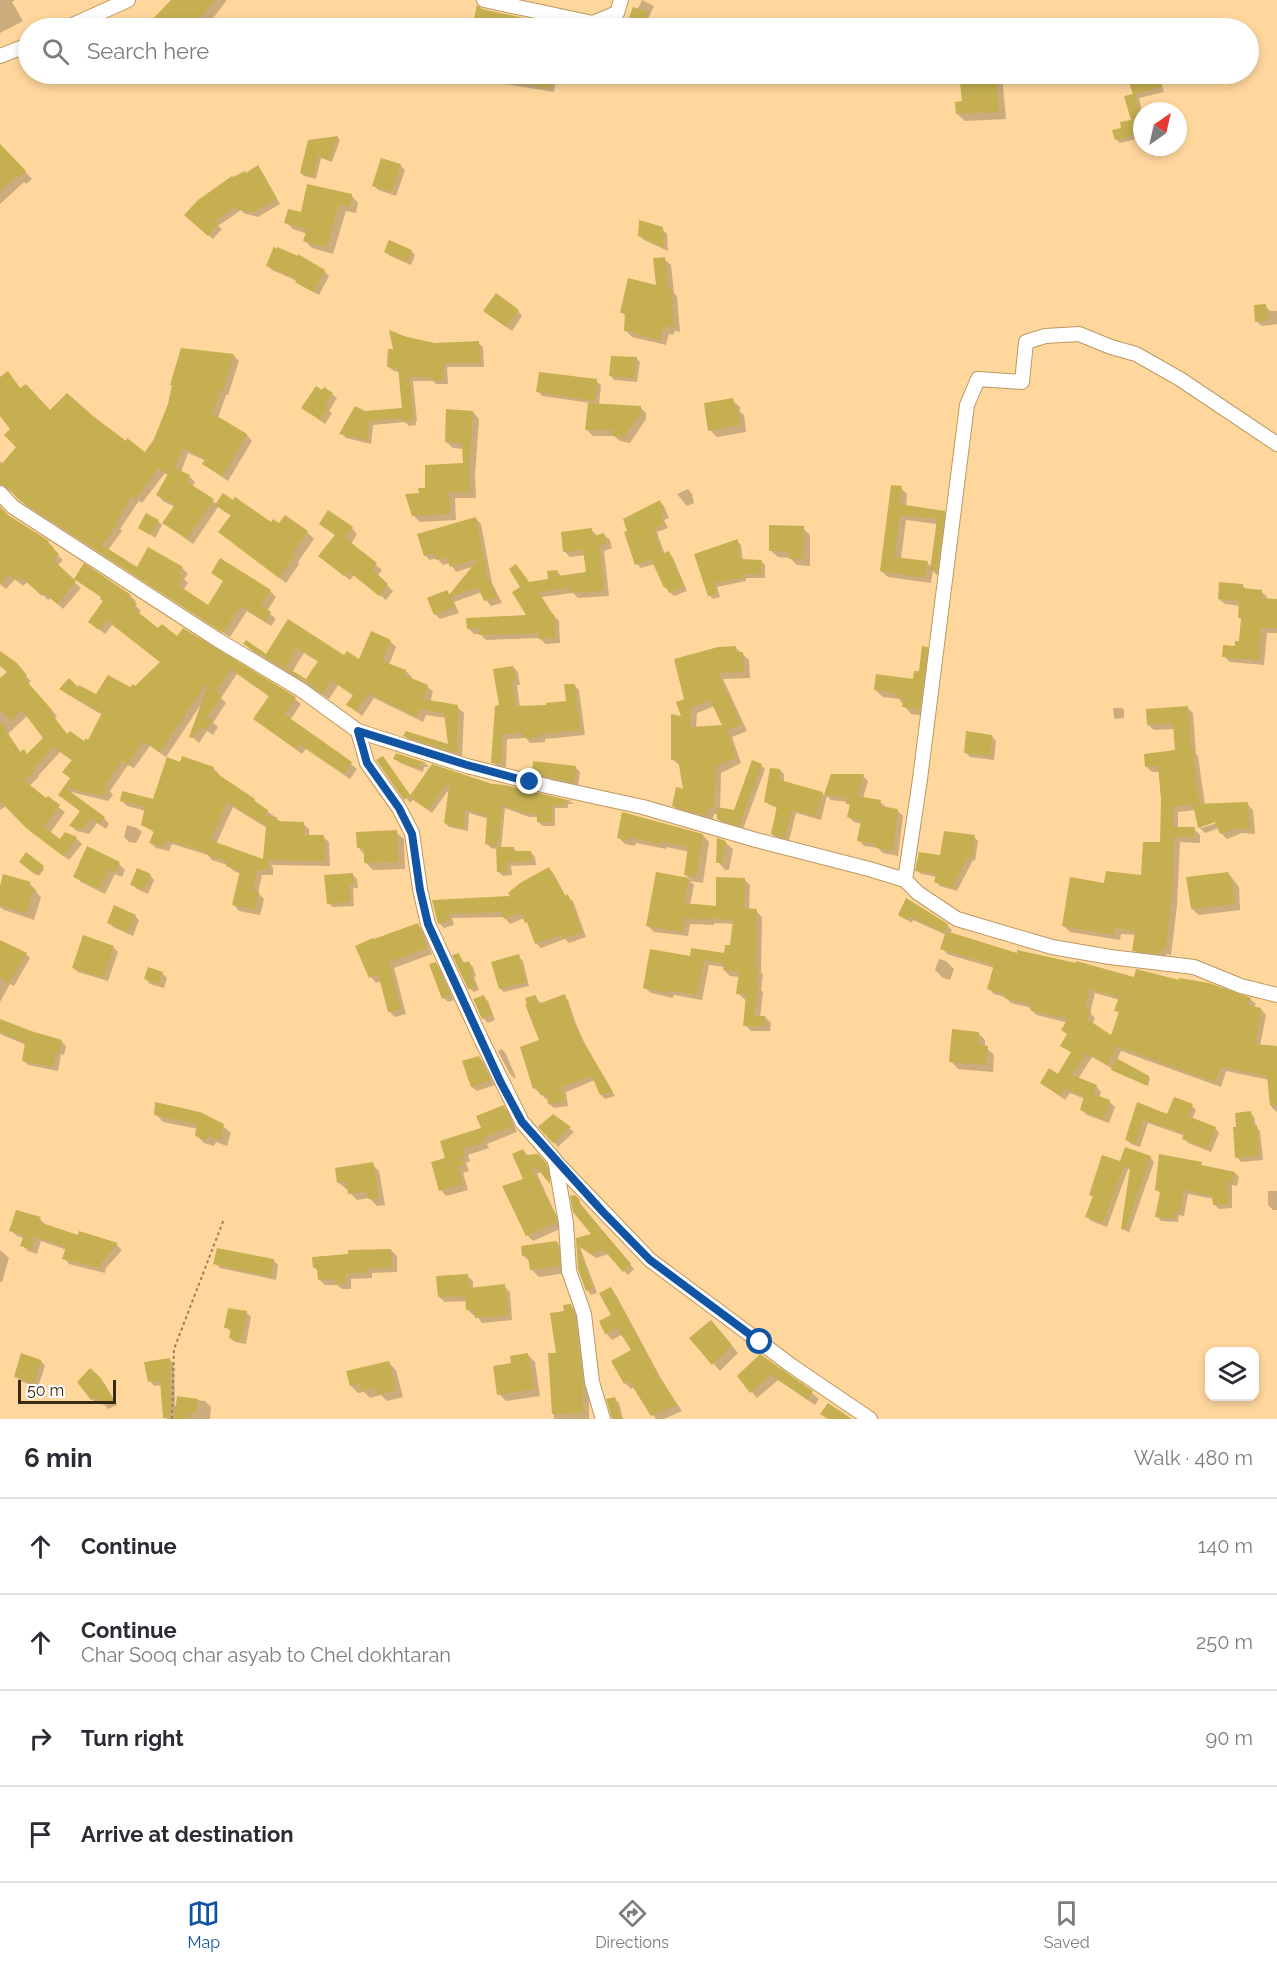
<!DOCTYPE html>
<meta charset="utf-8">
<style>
:root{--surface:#fff;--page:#f2f2f3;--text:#2b2b33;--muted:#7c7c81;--line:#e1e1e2;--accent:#1154a4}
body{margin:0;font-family:Raleway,sans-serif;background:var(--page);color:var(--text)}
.controls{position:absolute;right:18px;bottom:18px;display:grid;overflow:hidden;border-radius:12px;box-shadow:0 3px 9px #0003}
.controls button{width:54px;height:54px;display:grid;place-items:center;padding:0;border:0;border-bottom:2px solid var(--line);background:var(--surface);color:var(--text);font:30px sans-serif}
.compass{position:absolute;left:1133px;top:102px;width:54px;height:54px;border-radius:50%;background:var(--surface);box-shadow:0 3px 9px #0003;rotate:34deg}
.scale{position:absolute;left:18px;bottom:15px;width:98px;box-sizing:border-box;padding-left:6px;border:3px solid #392a13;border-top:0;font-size:16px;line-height:21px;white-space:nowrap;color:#392a13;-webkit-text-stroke:4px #fff;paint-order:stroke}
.stop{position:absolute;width:18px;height:18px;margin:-14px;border:4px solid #1154a4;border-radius:50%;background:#fff}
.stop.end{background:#1154a4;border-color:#fff;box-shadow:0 2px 6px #0008}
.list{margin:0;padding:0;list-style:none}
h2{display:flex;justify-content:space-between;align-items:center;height:78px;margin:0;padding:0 24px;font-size:26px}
h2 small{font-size:20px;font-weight:400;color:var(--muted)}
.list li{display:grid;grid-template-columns:39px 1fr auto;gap:18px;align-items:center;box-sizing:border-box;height:96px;padding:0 24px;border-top:2px solid var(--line)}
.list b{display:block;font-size:22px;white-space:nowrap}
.list p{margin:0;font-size:20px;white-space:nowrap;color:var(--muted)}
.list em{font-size:20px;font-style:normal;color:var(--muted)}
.icon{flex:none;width:33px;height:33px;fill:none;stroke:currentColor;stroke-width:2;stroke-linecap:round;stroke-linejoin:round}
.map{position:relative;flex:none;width:1277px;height:1419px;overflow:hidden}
.search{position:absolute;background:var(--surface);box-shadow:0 3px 9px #0003;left:18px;right:18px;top:18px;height:66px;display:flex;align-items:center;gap:15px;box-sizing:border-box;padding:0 21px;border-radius:33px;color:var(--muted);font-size:22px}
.sheet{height:462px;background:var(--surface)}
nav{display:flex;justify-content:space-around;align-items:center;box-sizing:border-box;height:84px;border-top:2px solid var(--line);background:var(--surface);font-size:16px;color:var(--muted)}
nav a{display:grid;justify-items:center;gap:3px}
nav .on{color:var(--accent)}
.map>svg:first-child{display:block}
.shadow{fill:#0003;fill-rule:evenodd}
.building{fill:#c5af51;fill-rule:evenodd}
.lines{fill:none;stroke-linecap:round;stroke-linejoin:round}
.minor-casing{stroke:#bd9860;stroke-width:16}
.path{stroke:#9a7f56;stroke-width:2;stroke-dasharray:3 3;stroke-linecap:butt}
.minor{stroke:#fff;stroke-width:14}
.route{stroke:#1154a4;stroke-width:8}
</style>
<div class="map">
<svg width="1277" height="1419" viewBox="0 0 1277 1419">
<rect width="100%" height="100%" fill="#ffd79d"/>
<g class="shadow">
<polygon points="0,0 15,0 12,2 23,21 0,33"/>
<polygon points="176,0 227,0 210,22 208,20 200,28 146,28 170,3"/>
<polygon points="642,0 654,6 644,28 638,28 630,25"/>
<polygon points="482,10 557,26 560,28 474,28"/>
<polygon points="488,74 557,74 554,92 492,82 487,77"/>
<polygon points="960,74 1002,74 1006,119 965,121 957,114 963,103"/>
<polygon points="1127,74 1159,74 1164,92 1139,98 1142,113 1142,146 1137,139 1120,143 1116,139 1133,121 1135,95"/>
<polygon points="337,137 340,140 332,162 321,158 316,179 304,176 301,173 309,141"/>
<polygon points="0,144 32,179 26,184 24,182 0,204"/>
<polygon points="400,165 405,170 396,196 378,190 374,186"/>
<polygon points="262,172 280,204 258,217 243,213 241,210 218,226 222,229 213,239 190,220"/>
<polygon points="351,195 358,203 356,213 346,211 333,254 312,248 305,241 307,234 293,229 286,222"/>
<polygon points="662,229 667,234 668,251 644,240 640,235"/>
<polygon points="411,251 415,255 411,265 390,256 386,252"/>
<polygon points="664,259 671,265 674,293 677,296 680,332 675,331 673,335 669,334 666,345 632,337 625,330 626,317 622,312 658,287"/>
<polygon points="268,266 324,271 329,276 319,295 302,286 297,281 272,270"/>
<polygon points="1266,307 1270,311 1277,311 1277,324 1261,326 1257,321"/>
<polygon points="518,311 522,316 512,331 490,315"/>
<polygon points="478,343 483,347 484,367 447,367 448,384 436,384 433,381 413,381 417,421 416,421 416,425 409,426 405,422 373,425 371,444 346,438 341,433 365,413 403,409 400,372 394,371 389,367 434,344"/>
<polygon points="233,355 239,361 228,395 226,395 218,418 247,435 252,441 228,481 210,469 204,464 206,461 188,453 181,472 189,476 195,482 192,487 217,504 271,525 279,525 285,517 307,532 314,539 298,562 299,564 286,583 220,532 231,516 218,507 193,544 164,523 175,507 163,501 158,495 169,476 165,473 142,503 139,501 120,529 122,531 108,550 137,570 182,568 188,574 184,579 188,583 183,590 208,607 224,582 213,573 270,591 276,597 267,611 276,619 271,626 247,611 230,637 26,506 13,492 5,489 0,493 0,461 3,464 18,447 12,429 0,414 0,379 21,389 50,412 92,417 126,443 145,454"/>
<polygon points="636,358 640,362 637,382 614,380 611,376"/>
<polygon points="596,381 601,385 599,405 640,407 646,413 646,419 630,443 620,441 614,436 593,436 587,430 590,403 542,396 538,391"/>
<polygon points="325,389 337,398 329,411 332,413 325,424 303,408"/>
<polygon points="732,400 740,407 740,412 744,415 746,432 717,437 710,430"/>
<polygon points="473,412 479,419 475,476 476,498 455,498 456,520 420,522 413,515 420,495 464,465 464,449 453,448 446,442"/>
<path d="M901,488L907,494L906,507L944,512L950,518L943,576H938L933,571L931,583L888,577L881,571ZM906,520L937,524L932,567L927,563L901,559Z"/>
<polygon points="688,489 692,494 694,503 687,506 677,494"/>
<polygon points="660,502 664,506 669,518 664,520 668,528 657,532 665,555 669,553 673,558 687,591 674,596 665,587 655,564 641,568 637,564 629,532"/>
<polygon points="0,508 8,516 48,542 54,548 52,550 63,560 57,566 81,588 63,609 51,598 48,600 28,581 23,586 15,579 6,589 0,584"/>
<polygon points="475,518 481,524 492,583 502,603 491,606 486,600 482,592 454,602 459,613 440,619 435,614 447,591 451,596 475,566 456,572 450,563 443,565 437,558 430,560 425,555"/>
<polygon points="158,521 162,525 155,538 140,527"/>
<polygon points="321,523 352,528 357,534 351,544 382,570 377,576 393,591 386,600 354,575 350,580 326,561 336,536"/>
<polygon points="803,528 810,535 810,566 797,565 790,558 778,557 770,550"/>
<polygon points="591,530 598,536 604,535 610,540 612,548 604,551 609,596 578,598 573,593 542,597 553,615 559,621 560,643 546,644 539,638 486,640 480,634 474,634 468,628 529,617 516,566 530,583 550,580 557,571 562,577 588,574 585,555 570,557 565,552"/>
<polygon points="737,541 741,545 743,561 761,561 765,565 765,578 746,578 746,581 717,587 720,597 713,599 709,595 696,555"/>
<path d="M76,578L130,596L136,601L134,604L141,611L138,614L159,630L178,638L184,630L295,699L301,704L290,720L351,764L357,769L350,779L306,749L302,754L261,724L255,719L270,697L237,674L221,698L226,703L213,723L218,727L213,735L207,731L199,743L191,736L202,703L166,757L150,746L134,768L128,765L110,791L113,795L108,801L67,791L104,818L109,824L106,829L97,823L89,834L77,831L71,826L81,812L59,795L71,778L73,761L60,752L38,776L39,777L29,786L65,812L50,833L61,841L76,838L82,844L69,860L33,833L6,806L0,810V685L9,672L0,665V651L31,681L28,684L57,716L55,718L68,736L84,743L88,742L102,715L67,694L61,689H78L97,696L135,688L161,663L113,624L105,634L96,627L105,602L102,598ZM28,715L45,738L28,756L21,753L8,734Z"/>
<polygon points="1243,586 1247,590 1261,591 1267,597 1267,600 1277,600 1277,633 1267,633 1264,665 1230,662 1224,656 1240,643 1242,619 1240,617 1240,606 1225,604 1219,599"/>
<path d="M288,621L345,657L360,661L390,641L396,647L389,665L406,671L412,677L410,680L427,686L433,692L430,702L457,707L464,713L462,758L411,742L405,736L449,746L446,718L426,715L423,722L374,698L362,716L348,705L354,696L338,685L329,699L251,650L245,644L267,656ZM304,653L319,662L306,682L292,672Z"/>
<path d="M736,648L749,660L750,678L723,679L747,731L732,737L741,763L721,773L720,809L735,812L761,765L765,769L743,829L723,823L718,819L719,814H714L712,821L680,812L674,806L685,791L681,766L673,760L686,700ZM715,706L724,727L696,728L697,713Z"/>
<polygon points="927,648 934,656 927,716 911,714 899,699 883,697 875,690 914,681 920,673"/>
<polygon points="513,667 518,672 520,685 517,685 520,707 548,706 567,702 574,685 579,690 585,735 545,739 545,742 530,743 526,738 507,739 506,767 498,767 492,762 501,706"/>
<path d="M1187,707L1193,713L1196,754L1198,756L1205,805L1247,804L1253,810L1255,834L1242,833L1227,839L1221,833L1219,828L1205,833L1199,827L1196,810L1178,812V828L1194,829L1200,835V843L1180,842L1177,906L1171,955L1166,954L1165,959L1140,956L1134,950L1136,935L1121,934L1120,940L1070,932L1064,926L1106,885L1142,876L1162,844L1163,799L1160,772H1152L1147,767L1177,752L1175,729L1154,730L1148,725ZM1222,818L1223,821L1201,828V825Z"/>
<polygon points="1113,708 1122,708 1124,710 1124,718 1115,719 1114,717"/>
<polygon points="992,736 996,741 994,760 970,757 965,752"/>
<polygon points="397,754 426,764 429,767 424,767 423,772 400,763 395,758"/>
<polygon points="383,757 411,797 433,766 491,786 505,786 571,802 574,804 568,804 568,808 555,808 555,826 543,826 538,822 538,817 529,817 505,808 501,849 514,849 517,852 531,852 535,857 536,865 511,866 512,875 503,876 498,871 497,849 491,848 487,844 489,819 469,813 468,831 449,827 445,823 450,788 432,813 414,799 410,803 378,761"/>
<path d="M181,764L213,768L219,774L218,777L254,800L281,822L303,824L309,829V836L323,837L329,842L330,866L271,865L273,868V875H262L258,893L264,899L260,915L239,911L234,905L241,874L234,871L227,865L212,860L208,855L172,844L169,851L156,848L151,843L155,833L143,825L146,811L127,806L121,800L154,801ZM233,807L267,828L264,861L216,844Z"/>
<polygon points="575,767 580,772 578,786 539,777 534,772"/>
<polygon points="780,770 784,774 784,782 822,793 825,796 832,775 863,776 868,781 863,798 880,802 886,807 898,811 903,816 898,856 883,853 878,848 864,846 859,840 862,824 854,822 849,817 851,807 847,802 831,800 827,796 821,820 796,813 789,841 777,838 772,834 778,808 770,805 765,801"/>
<polygon points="623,814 703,835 709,842 703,883 690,881 694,885 690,905 717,907 744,879 750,885 749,910 756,911 762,917 761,972 763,974 761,990 763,992 760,1017 765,1017 771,1023 770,1031 751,1031 745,1025 747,1000 744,999 738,993 740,977 730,976 724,970 725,967 709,965 702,1000 674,995 673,998 651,993 645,988 691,957 726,954 732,947 734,924 714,923 714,925 690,924 688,936 654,932 648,926 657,873 691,880 686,875 689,852 667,847 666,849 636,843 635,846 625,844 618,837"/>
<polygon points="127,825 137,828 142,832 136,843 129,842 124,837"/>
<polygon points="396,832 404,839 405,869 373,870 366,863 365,855 358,847"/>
<polygon points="974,837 978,841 975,861 973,860 957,891 940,886 936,882 937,877 921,874 917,870"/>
<polygon points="725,842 733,849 729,870 725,870 718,862"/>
<polygon points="26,854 44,869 39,876 21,862"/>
<polygon points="119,864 125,870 122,877 115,874 105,894 81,882 75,876"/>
<polygon points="549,869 554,874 566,897 573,901 586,937 569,943 565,939 541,948 536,943 530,926 524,918 510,924 504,917 452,918 454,925 444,928 439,923 434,902 513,898"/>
<polygon points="1228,873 1239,887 1240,910 1199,915 1192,909"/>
<polygon points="150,875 154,880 148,894 137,889 132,884"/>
<polygon points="353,875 357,879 358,888 353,888 354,906 333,907 328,903"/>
<polygon points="4,876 30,884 37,891 36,892 41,897 34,920 4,910 0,907 0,891"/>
<path d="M906,900L947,925L952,930L950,934L1018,955L1135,979L1250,999L1256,1004L1254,1008L1261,1009L1266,1015L1260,1046H1277V1112L1272,1108L1269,1080L1226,1071L1221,1087L1121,1051L1117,1060L1148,1077L1150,1079L1148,1086L1114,1071L1113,1069L1092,1057L1078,1079L1096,1086L1101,1092L1099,1098L1110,1102L1115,1107L1109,1123L1087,1115L1082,1110L1085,1099L1070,1093L1065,1100L1042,1083L1058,1076L1072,1053L1062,1045L1068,1035V1023L1037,1015L1031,1010L1032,1008L1011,1003L1005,997L994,994L988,988L994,968L947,954L942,948L946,935L913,920L912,923L899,915ZM1095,993L1120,1000L1116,1010L1120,1014L1111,1037L1092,1024L1095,1018L1090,1013Z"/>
<polygon points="135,916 139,920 133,936 113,927 109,923"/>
<polygon points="418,925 423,931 432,954 394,968 406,1014 395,1017 389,1011 381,981 376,983 371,977"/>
<polygon points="84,937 114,948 118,952 108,981 78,972 74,968"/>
<polygon points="0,942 26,954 30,958 14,986 10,984 0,1002"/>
<polygon points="459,955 465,964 469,963 473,967 476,976 474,977 479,990 474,992 469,988"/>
<polygon points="518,956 523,961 529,986 504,992 500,988"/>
<polygon points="939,959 946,961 954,969 950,980 943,978 935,970"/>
<polygon points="435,964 440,968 454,1000 448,1002 444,998"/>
<polygon points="149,969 163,974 167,978 164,988 150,984 146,979"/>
<polygon points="535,996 541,1004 564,996 568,1000 576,1024 585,1044 615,1096 605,1099 601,1095 595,1080 566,1092 568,1106 554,1108 549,1104 549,1098 546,1099 534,1088 541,1041"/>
<polygon points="483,997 488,1001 495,1020 488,1023 483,1018"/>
<polygon points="0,1020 30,1033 62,1042 66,1046 64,1055 61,1054 58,1071 28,1065 23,1060 26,1045 0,1034"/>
<polygon points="978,1033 985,1040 985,1047 994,1055 993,1072 958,1069 951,1061"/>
<polygon points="502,1049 506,1054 516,1078 514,1078 510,1074 498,1051"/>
<polygon points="479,1057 483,1062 495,1085 477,1091 472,1087 464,1062"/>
<polygon points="1138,1104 1167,1116 1192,1106 1196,1110 1192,1119 1215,1128 1219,1133 1211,1152 1188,1143 1184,1138 1185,1136 1148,1123 1140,1147 1131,1144 1127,1140"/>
<polygon points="503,1107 509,1112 517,1132 487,1144 489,1148 468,1155 470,1161 466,1163 469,1171 463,1173 468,1190 446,1196 441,1190 447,1159 483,1129"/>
<polygon points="1250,1113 1254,1117 1256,1127 1260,1131 1263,1160 1241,1162 1237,1157"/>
<polygon points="156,1114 223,1126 231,1133 227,1146 216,1142 214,1146 204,1143 196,1135 198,1129 163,1122"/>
<polygon points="553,1116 574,1132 558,1147 554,1142"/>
<polygon points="523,1150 528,1156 544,1162 552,1172 555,1186 542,1171 537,1174 562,1228 533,1241 528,1236 504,1187 526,1180"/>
<polygon points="1150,1157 1154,1162 1129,1233 1122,1228 1131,1170 1128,1169 1107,1227 1091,1221 1087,1216 1094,1198 1091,1195 1121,1163"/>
<polygon points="372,1164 379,1171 385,1205 377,1206 369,1198 357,1200 350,1193 349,1189 346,1189 338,1182"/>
<polygon points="1201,1164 1205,1167 1235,1173 1239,1177 1237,1186 1232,1185 1232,1208 1219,1209 1214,1204 1214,1199 1188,1194 1184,1216 1179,1215 1178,1222 1161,1221 1157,1216 1161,1194 1157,1190"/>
<polygon points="1268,1191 1277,1191 1277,1210 1273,1210 1268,1205"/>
<polygon points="574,1196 634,1269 628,1275 609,1254 596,1258 580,1247 597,1293 591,1295 587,1290 579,1269 578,1239 594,1235"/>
<polygon points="40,1219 45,1224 79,1237 80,1233 117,1245 122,1250 106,1268 105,1273 69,1264 64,1258 67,1250 41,1241 37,1254 28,1251 22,1245 24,1238 17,1236 11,1231"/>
<polygon points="556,1242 565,1252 566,1273 539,1277 531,1269 530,1262 524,1256"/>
<polygon points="0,1250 9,1258 2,1282 0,1282"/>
<polygon points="391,1250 397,1256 397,1272 372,1273 372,1278 351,1279 351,1289 342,1289 337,1285 325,1285 319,1279 319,1272 314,1267"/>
<polygon points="274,1261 278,1265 276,1280 220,1268 215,1263"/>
<polygon points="467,1276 473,1281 473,1289 504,1286 510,1292 512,1320 482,1323 476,1315 473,1315 467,1309 467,1301 445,1302 439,1297"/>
<polygon points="610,1289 616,1295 664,1384 682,1411 664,1419 656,1419 635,1387 631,1389 625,1383 633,1351 623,1334 612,1340 606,1333 601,1321 613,1315"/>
<polygon points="570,1305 577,1312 589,1387 589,1419 554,1419 550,1354 558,1354 566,1312"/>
<polygon points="247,1313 251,1317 246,1344 235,1342 230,1338 231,1332 226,1327"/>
<polygon points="718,1329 738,1353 720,1371 691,1338"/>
<polygon points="22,1355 41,1361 45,1366 38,1387 20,1381 16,1376"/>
<polygon points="528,1355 535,1362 540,1396 506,1401 499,1394 513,1364"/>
<polygon points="761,1356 812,1393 819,1399 815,1405 778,1380 757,1398 739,1376"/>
<polygon points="170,1360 174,1364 175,1406 177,1406 178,1398 205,1401 211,1407 210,1419 167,1419 165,1417 162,1385 154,1386 150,1381"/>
<polygon points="389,1363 396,1370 403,1397 387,1401 381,1395 370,1398 364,1392 358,1393 351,1386"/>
<polygon points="91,1370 104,1383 117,1405 108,1409 101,1401 96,1404 92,1399"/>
<polygon points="614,1398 619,1403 623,1419 613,1419"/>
</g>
<g class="building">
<polygon points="171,0 215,0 202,16 200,14 187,28 98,28 123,18 127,18 144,28"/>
<polygon points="477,5 482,9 570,28 472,28"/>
<polygon points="633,7 649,12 641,28 625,28"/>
<polygon points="494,74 551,74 550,88 494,79"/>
<polygon points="959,74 996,74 999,112 956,114 955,102 962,101"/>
<polygon points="1126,74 1157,74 1161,87 1135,94 1142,125 1142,142 1137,143 1135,135 1115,140 1112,130 1121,128 1120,122 1131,120 1124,96 1133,94"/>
<polygon points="338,136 329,160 318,156 313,177 300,173 308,140"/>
<polygon points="0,144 26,171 18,178 16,176 0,191"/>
<polygon points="381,158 401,164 392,192 372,186"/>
<polygon points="258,165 277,199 253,213 237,209 236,206 215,221 218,224 208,236 184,215 198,200 232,176 233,177 245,171 246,173"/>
<polygon points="307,184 352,194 349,207 339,205 326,247 303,241 307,229 284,223 288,209 301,212"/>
<polygon points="639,220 663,227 664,248 638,236"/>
<polygon points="389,240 412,250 407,262 384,252"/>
<polygon points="274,246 276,249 277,247 298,256 298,254 325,270 314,292 295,282 297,279 266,266"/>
<polygon points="665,257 668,288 671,288 674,327 668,325 667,329 663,329 660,340 634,334 635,332 624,331 625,313 620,313 628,278 656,285 653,258"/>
<polygon points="496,293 519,310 506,327 483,311"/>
<polygon points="1266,304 1268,320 1255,322 1254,305"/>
<polygon points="389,330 407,337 435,343 479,341 480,363 444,363 444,380 430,380 430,377 409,377 413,417 412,417 412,421 403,422 403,418 369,421 367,440 339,434 355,406 365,411 402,408 398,368 387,367 388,349 393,349"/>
<polygon points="181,348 234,354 223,390 221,390 212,413 247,434 222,476 202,464 205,459 183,448 175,468 190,475 187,482 214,499 187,539 162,523 175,505 156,495 168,474 158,468 136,499 132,496 115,523 117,525 102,545 137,567 148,547 183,567 179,573 183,576 178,585 208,605 223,581 211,573 220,558 271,590 261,605 271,612 265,621 240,606 223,633 19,500 7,487 0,484 0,466 16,447 4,435 10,429 0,416 0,377 8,371 20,388 26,384 50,410 67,393 93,416 126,441 127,438 145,452 154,439 168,404 172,385 170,385"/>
<polygon points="611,356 637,357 634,378 609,376"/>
<polygon points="539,372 597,379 595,401 536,392"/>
<polygon points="316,386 322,390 324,387 333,393 325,405 328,408 320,420 301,408"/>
<polygon points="733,398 734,406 737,406 740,425 708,431 704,403"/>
<polygon points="588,403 641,406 641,413 624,437 612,436 613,430 585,430"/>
<polygon points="446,409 473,411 469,468 470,492 449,492 450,514 412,516 405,494 419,493 418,488 425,488 425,465 463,463 462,443 445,442"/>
<polygon points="891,485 902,486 899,504 945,511 937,571 930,570 937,519 900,515 894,557 928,561 925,578 880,571"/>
<polygon points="223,493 233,500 235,497 271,522 273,519 279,523 285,515 308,531 292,555 294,556 279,578 218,532 231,515 215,505"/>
<polygon points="660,500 665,513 661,515 664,524 654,528 662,554 669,551 684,586 669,593 666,587 664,588 651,559 635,565 624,532 627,531 623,519"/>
<polygon points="0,506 8,515 49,541 48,543 59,554 53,560 76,581 57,604 44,593 42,596 21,577 17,581 9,574 0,584"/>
<polygon points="328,510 353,527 345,538 377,563 372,569 388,584 379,596 348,571 344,576 318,556 335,535 319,524"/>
<polygon points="146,513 159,520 150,535 138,528"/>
<polygon points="476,517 487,576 498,597 484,601 478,587 450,597 455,607 434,615 427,598 447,590 449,595 479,558 450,567 446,557 436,560 434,553 424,556 417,534"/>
<polygon points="769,525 804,526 803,559 789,559 789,551 769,551"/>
<polygon points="592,528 593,536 604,533 607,543 599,545 604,591 570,593 570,588 538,592 552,614 554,614 556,638 539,639 538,633 479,635 479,628 467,629 466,618 526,615 512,592 520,587 509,569 516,564 529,582 548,579 547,571 557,570 558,576 586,572 583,550 563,552 561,532"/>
<polygon points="738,539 740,559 762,560 761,575 742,574 743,578 714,583 717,593 708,596 694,554"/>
<polygon points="84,563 131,595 129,598 137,604 133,608 158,628 162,624 177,636 183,628 296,697 284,714 352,762 344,774 299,744 296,749 253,719 269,696 231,669 216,692 222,696 207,717 213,720 206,730 201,727 192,738 189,737 208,685 206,684 160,752 143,741 128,764 122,760 104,787 109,788 102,796 64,787 105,817 99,824 90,818 83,829 69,826 80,811 58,795 70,778 62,772 72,760 53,747 33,769 35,771 24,780 46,798 48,796 60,805 44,827 60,839 65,832 77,837 63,856 26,828 0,801 0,721 20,752 24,749 27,754 43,738 22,710 11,721 0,709 0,678 7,672 0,666 0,651 17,663 27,675 24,678 52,710 50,712 67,734 70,731 84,741 86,738 88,740 102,713 59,689 69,678 78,687 79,685 96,694 108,675 130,687 133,684 135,686 160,662 106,620 99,630 88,622 103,601 100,599 101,597 74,579"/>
<polygon points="1219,582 1243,584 1243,588 1262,590 1261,598 1277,599 1277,628 1261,628 1259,660 1222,657 1223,645 1235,646 1235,641 1239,641 1241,618 1238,618 1239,601 1218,599"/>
<path d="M288,619L344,655L347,651L359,659L371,631L391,640L382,661L406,670L404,675L428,685L423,699L458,705L457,753L403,736L406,731L448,744L444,713L420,709L417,717L368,693L356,711L346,705L353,695L331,680L322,694L305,681L243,644L246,640L266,654ZM297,648L318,661L306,679L286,667Z"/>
<path d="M736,646V652H743L744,672L718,673L741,724L727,730L736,757L716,767L714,809L708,808L706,816L672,806L676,787L683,789L678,759L671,760V714L681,716L676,702L684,699L674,659L718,647ZM710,700L722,725L690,727L691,707Z"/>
<polygon points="922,646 928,647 920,709 902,707 903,698 895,697 895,693 874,690 876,674 913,679 914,671 919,671"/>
<polygon points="513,666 516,680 512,681 516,706 546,705 546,703 566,701 564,684 575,684 580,730 541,734 541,737 524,738 523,733 502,734 502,763 491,763 495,706 499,705 493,669"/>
<polygon points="1188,706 1191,749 1193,749 1197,790 1201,803 1194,804 1248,802 1250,829 1236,828 1220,834 1215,822 1198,828 1193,804 1173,807 1173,827 1195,827 1194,837 1174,837 1173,880 1168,930 1166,949 1160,949 1160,954 1132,951 1135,931 1115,928 1114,935 1062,926 1070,877 1104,883 1106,871 1141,875 1143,842 1160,842 1161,799 1158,766 1145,767 1144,754 1175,750 1173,723 1147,725 1146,709"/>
<polygon points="966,731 992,735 990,756 964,753"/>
<polygon points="396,753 427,763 420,763 419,769 393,759"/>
<path d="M182,756L214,767L213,771L255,799L254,801L268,810L264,816L277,817V821L304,822V835H324L325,861L266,860L269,861L268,870H257L253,890L259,892L255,910L232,905L240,871L226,866L228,862L205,854L206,852L166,840L163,846L149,843L154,831L141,825L145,807L120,801L122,791L153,799L167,757L180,762ZM227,802L266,826L263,859L210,840Z"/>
<polygon points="383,756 410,795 404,800 376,760"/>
<polygon points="752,760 762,764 739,826 717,819 717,807 734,810"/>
<polygon points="533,761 576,766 574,783 532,773"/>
<polygon points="432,764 492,784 505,785 572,801 564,801 564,805 552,805 552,822 537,822 537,813 524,813 524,812 502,805 498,846 485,844 487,816 465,809 464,828 452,827 452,825 444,823 450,779 428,810 409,797"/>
<polygon points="770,768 780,769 780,780 823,792 816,816 792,810 785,838 771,834 777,806 764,802"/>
<polygon points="831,774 864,774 857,796 881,800 880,806 898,809 893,851 876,848 876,844 857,841 861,821 847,817 850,804 846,804 846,797 824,795"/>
<polygon points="622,812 703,834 696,877 684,875 688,847 660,841 659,844 629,837 628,841 617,838"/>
<polygon points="397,830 398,862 364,863 364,848 357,848 356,832"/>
<polygon points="944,831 975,835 972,857 968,857 952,888 934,882 936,874 915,871 919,852 940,855"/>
<polygon points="717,838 726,841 722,863 716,863"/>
<polygon points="87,846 120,862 115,872 109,869 99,889 73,877"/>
<polygon points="496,847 514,847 514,851 531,851 532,861 507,862 508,871 497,872"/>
<polygon points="26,852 44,866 36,875 19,862"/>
<polygon points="549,867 565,896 568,894 582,932 563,939 561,934 535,944 527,922 525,923 520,912 504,919 501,912 448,914 450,920 438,924 432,900 510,896 508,893 520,883"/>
<polygon points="137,868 151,874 144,890 130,885"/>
<polygon points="656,872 689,878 684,903 716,906 716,877 745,878 744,908 757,909 755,929 757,929 755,966 758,967 756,984 758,985 754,1016 765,1016 765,1026 743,1026 746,995 736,994 739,972 723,970 724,963 704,960 697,995 668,990 668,993 643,988 650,949 690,956 691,948 724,953 725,945 730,945 733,920 709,918 709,920 684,918 682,932 646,926"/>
<polygon points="1228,872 1232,879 1235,904 1191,909 1186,877"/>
<polygon points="353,873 354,884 349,884 350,902 327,904 324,875"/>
<polygon points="3,874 31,882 28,886 34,888 26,913 0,905 0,886"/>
<polygon points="906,898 948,924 944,933 909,916 907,920 898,915"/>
<polygon points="114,905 136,915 128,932 107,923"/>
<polygon points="418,923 427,948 389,962 401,1009 388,1012 378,974 369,978 355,946 373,938 374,939"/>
<path d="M946,931L1017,953V950L1076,963V961L1134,977L1136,969L1179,980V978L1209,983L1251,998L1248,1005L1261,1008L1255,1044L1277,1046V1105L1270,1106L1267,1076L1221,1067L1215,1082L1116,1046L1108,1065L1086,1053L1072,1075L1097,1085L1093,1094L1110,1100L1104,1119L1080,1110L1084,1096L1064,1088L1060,1096L1040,1083L1049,1068L1058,1074L1071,1052L1060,1046L1067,1034L1061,1030L1068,1019L1030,1010L1031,1004L1004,998L1005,994L987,989L994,965L940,949ZM1090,989L1119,997L1114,1011L1119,1012L1111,1035L1087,1019L1091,1012L1085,1008Z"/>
<polygon points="83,935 114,946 103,978 72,968"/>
<polygon points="0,940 27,953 9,983 0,977"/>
<polygon points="459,953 463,963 469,961 473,972 470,972 476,986 468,989 452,955"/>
<polygon points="519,954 526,982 499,989 491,962"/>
<polygon points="436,962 451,995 442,999 429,964"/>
<polygon points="148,967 163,972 159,984 144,979"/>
<polygon points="565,994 572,1019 581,1038 613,1092 600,1095 592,1076 562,1087 564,1102 548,1104 547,1094 540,1095 537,1086 533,1089 520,1047 539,1040 525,1004 527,1004 525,998 536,995 538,1004"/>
<polygon points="484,995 492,1015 482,1019 473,999"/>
<polygon points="0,1019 31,1031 62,1040 59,1051 57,1051 53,1067 22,1061 25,1043 0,1032"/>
<polygon points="952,1029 979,1032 978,1045 988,1046 986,1065 949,1062"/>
<polygon points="479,1056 491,1080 471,1087 462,1061"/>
<polygon points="1116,1058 1149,1076 1146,1085 1111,1070"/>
<polygon points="1174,1097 1193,1104 1188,1116 1216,1127 1207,1149 1182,1139 1184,1133 1143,1120 1136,1144 1125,1140 1137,1102 1167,1114"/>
<polygon points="155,1102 200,1112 224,1124 220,1140 209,1136 207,1140 195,1136 197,1124 154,1115"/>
<polygon points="504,1105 513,1126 483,1138 484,1142 463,1149 465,1156 461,1157 464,1165 458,1167 463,1184 439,1191 431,1162 445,1158 440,1141 481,1128 476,1116"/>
<polygon points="1251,1111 1253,1126 1257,1125 1259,1156 1235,1158 1233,1127 1236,1127 1235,1113"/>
<polygon points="553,1114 571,1127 553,1143 538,1127"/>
<polygon points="1125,1147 1151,1156 1125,1230 1121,1229 1130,1168 1124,1166 1103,1223 1085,1217 1093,1196 1089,1195 1102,1155 1120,1161"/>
<polygon points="523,1149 526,1155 538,1154 547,1164 550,1184 535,1166 532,1168 556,1216 557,1222 526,1236 502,1186 523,1179 512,1154"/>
<polygon points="1159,1154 1202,1162 1201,1165 1235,1172 1233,1183 1228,1182 1229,1204 1213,1205 1212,1196 1184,1190 1180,1212 1175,1212 1175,1219 1155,1217 1160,1192 1155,1190"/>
<polygon points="373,1162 379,1198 368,1199 367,1191 348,1194 346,1181 337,1183 335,1168"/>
<polygon points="575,1195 579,1199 581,1205 631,1264 623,1272 604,1250 590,1254 578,1245 593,1288 586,1291 578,1269 576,1238 591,1234 573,1212 570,1196"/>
<polygon points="16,1210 41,1217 39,1222 78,1235 79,1231 118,1243 101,1262 100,1268 62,1259 66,1247 35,1237 32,1249 20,1246 24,1235 9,1231"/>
<polygon points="556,1241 558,1243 560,1266 530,1270 528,1256 522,1256 521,1246"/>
<polygon points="217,1248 274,1259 271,1277 213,1264"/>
<polygon points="391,1249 392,1267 367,1268 367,1273 346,1273 346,1283 335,1284 334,1279 318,1280 317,1267 313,1268 312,1257 348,1254 348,1250"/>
<polygon points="468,1274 469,1288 505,1284 508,1315 475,1318 474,1310 466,1310 465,1296 438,1297 436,1276"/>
<polygon points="611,1287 661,1381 662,1380 677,1405 651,1416 629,1381 624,1384 611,1361 631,1350 617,1328 605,1334 599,1321 611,1315 599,1293"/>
<polygon points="571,1304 575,1316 583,1380 583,1413 552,1414 548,1353 556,1353 550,1313 564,1311 563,1305"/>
<polygon points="228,1308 247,1311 241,1341 229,1338 231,1329 224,1328"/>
<polygon points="711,1320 732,1345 712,1365 689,1338"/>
<polygon points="21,1353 41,1360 34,1383 14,1377"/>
<polygon points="528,1353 534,1389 497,1395 493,1366 511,1363 510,1356"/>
<polygon points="760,1354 813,1391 808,1400 771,1375 750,1393 737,1376"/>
<polygon points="170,1358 171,1417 163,1418 160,1381 148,1382 144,1362"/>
<polygon points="389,1361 396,1390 378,1395 377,1388 361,1391 360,1384 350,1386 346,1371"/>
<polygon points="90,1368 100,1377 114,1400 102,1405 97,1396 91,1400 77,1382"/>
<polygon points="177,1396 198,1399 196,1413 190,1413 189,1419 174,1419"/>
<polygon points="615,1397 621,1419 612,1419 606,1399"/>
<polygon points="828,1403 852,1419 828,1419 820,1414"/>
</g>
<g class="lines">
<g class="minor-casing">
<g id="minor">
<polyline points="484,0 593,23 617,13 621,0"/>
<polyline points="66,28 128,0"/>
<polyline points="0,56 28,45"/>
<polyline points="0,493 13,507 218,640 300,689 358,731 467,766 551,787 643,807 756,840 869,869 905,880 918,893 957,919 1052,947 1110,957 1194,967 1241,986 1277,995"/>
<polyline points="358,731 367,763 399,808 412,833 420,889 428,924 482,1041 522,1122 555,1160 566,1223 569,1271 584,1314 592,1382 603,1419"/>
<polyline points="905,880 920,779 967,405 978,379 1022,382 1026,342 1045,336 1079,334 1111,347 1136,354 1180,379 1277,444"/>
<polyline points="555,1161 650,1260 792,1366 870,1419"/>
</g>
</g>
<polyline class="path" points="172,1419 174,1349 224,1219"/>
<use href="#minor" class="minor"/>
</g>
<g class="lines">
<polyline class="route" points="530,782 467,765 358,731 367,763 399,808 412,834 420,890 428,924 500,1081 522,1122 603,1212 650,1260 760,1342"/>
</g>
</svg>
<div class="controls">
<button><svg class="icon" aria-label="layers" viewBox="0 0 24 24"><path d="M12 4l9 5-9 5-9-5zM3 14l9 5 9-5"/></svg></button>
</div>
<svg class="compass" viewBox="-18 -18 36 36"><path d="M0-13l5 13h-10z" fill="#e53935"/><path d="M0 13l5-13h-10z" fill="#7c7c81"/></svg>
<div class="scale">50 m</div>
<div class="stop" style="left:760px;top:1342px"></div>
<div class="stop end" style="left:530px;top:782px"></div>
<div class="search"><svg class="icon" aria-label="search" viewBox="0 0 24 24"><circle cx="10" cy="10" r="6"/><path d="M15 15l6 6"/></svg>Search here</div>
</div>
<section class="sheet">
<h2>6 min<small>Walk · 480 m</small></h2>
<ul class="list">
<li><svg class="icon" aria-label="ahead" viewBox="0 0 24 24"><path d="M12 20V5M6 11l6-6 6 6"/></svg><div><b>Continue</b></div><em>140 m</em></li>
<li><svg class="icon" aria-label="ahead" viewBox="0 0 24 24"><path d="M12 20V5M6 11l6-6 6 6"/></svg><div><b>Continue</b><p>Char Sooq char asyab to Chel dokhtaran</p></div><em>250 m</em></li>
<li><svg class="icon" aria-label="right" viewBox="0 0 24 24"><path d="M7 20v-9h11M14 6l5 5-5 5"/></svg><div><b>Turn right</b></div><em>90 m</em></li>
<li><svg class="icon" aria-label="arrive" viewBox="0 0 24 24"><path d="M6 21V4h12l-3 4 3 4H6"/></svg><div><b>Arrive at destination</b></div></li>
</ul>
</section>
<nav>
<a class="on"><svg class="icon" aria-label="map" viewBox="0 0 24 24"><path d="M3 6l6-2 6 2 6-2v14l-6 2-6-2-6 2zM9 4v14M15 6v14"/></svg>Map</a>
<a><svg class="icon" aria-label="directions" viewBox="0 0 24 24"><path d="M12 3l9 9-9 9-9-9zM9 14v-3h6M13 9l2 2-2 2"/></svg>Directions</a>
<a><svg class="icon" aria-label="saved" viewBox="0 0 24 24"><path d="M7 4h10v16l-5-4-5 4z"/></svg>Saved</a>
</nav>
